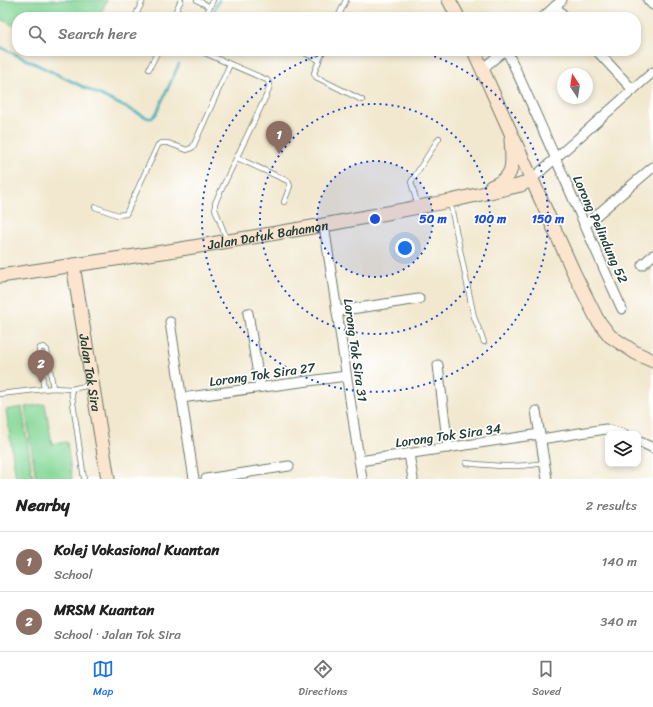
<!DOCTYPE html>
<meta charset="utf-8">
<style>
:root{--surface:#fff;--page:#f6f6f6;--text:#222;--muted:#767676;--line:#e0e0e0;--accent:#1a73e8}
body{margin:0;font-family:Sriracha,sans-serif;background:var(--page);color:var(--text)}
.controls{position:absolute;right:12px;bottom:12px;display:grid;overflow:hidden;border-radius:8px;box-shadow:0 2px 6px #0003}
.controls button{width:36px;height:36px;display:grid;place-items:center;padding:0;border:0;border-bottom:1px solid var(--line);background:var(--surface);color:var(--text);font:20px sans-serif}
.compass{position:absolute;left:557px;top:68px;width:36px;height:36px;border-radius:50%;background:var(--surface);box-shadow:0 2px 6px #0003;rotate:347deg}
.you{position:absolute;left:405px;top:248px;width:14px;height:14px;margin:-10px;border:3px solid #fff;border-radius:50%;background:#1a73e8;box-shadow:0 0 0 6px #1a73e833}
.badge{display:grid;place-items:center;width:26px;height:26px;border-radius:50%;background:var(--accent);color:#fff;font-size:13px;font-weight:700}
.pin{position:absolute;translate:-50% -33px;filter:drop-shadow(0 1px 2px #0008)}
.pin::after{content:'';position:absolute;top:21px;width:14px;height:12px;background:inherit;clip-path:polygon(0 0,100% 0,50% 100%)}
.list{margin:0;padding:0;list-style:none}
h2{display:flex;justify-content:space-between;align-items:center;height:52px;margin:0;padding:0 16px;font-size:17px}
h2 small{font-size:13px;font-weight:400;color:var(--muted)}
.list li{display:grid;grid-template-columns:26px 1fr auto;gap:12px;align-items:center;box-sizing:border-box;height:60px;padding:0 16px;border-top:1px solid var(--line)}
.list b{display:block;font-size:15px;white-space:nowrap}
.list p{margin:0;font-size:13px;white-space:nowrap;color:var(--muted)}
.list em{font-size:13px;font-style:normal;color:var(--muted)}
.icon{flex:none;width:22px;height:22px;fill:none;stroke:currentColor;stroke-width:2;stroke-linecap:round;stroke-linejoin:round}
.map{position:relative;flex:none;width:653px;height:479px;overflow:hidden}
.search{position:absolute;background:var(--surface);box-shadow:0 2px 6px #0003;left:12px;right:12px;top:12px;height:44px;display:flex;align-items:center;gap:10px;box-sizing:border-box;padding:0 14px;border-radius:16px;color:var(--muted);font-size:15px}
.sheet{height:172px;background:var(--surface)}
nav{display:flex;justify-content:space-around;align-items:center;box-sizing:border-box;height:56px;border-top:1px solid var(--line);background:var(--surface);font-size:11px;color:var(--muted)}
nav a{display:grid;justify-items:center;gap:2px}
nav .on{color:var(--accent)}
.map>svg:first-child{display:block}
.garden{fill:#86d899;stroke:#528a66}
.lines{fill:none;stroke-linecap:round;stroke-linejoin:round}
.stream{stroke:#3daeb8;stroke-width:2.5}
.lane-casing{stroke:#69796a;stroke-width:6}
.street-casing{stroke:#69796a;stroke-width:11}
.secondary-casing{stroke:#69796a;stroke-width:15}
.lane{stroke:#fff;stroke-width:4.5}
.street{stroke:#fff;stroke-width:9}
.secondary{stroke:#fce5cf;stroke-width:13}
.ring{fill:none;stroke:#1d4ed8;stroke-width:2;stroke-dasharray:2 4}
.labels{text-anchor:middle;stroke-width:3.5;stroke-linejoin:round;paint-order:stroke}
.street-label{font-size:13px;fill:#1f3d34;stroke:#fff}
.centre{fill:#1d4ed8;stroke:#fff;stroke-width:2}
.ring-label{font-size:12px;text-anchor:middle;font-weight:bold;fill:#1d4ed8;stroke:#fff;stroke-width:3.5;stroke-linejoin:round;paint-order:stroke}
</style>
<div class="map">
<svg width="653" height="479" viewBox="0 0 653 479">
<rect width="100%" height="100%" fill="#fff"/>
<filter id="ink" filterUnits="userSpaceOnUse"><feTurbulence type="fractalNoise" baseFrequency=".025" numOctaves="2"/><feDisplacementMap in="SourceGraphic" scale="8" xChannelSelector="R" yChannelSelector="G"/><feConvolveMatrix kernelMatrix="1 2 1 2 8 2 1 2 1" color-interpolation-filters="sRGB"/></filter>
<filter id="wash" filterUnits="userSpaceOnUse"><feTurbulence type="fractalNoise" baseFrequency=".012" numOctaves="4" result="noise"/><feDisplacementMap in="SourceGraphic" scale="16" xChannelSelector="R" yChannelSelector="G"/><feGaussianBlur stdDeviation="0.9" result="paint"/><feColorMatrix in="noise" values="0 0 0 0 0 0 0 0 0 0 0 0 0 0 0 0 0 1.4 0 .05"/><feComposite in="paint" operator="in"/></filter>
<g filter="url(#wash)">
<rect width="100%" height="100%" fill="#f2e8cf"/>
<g class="garden">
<polygon points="0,0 107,0 99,17 17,17 17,27 0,19"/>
<polygon points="45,404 52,444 67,442 72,479 36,479 25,407"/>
<polygon points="22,407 33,479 16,479 6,410"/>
</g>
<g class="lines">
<g class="stream">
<polyline points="211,17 219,0"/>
<polyline points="0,47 148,118 152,118 156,114 179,64"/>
<polyline points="183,56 188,51"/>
</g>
</g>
</g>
<g filter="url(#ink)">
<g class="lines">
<g class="lane-casing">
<g id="lane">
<polyline points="197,0 210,7"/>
<polyline points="135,17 143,0"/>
<polyline points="173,17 181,0"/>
<polyline points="205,17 213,0"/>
<polyline points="338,17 346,0"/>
<polyline points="200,51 267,80 270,85 267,94 215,203 215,209 227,240"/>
<polyline points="301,51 319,60"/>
<polyline points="323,51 314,73 316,77 362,100"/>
<polyline points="149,69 158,51"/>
<polyline points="237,158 288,181 290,186 284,202"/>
<polyline points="450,202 474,317 484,342"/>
<polyline points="418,206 411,182 439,138"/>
<polyline points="95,207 118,215 126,214 158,145 161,143 168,143 187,150 193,147 230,64"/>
<polyline points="44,389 39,351 40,348 44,347 47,350 53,388"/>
<polyline points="71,389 84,479"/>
<polyline points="0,394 53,388 71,389 91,385"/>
<path d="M466,463C493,466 517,468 544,463"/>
</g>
</g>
<g class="street-casing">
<g id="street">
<polyline points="648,0 653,5"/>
<polyline points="555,6 565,17"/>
<polyline points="543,17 562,0"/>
<path d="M507,51C547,136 583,223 622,309"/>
<polyline points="597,51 633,90"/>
<polyline points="482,69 504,51"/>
<polyline points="532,179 653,72"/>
<polyline points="324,225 362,479"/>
<polyline points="584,226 653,167"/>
<polyline points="642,265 653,255"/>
<polyline points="337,311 419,299"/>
<polyline points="248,313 260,387"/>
<polyline points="170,322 194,479"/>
<polyline points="438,365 448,448"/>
<polyline points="181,398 346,376"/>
<polyline points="536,411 547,479"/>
<polyline points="541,439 606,429 624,434"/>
<polyline points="638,441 653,448"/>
<polyline points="409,454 413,479"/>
<polyline points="359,461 540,434"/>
<polyline points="206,479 289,466"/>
</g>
</g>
<g class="secondary-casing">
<g id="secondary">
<polyline points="449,0 458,17"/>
<polyline points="474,51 574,273 597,319 610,336 636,353 653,361"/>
<path d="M491,187C517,176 512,164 511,139"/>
<path id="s1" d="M73,265L108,479"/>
<path id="s2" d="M0,276L169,251L324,225L450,201L521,185L532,179"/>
</g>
</g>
<use href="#lane" class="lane"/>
<use href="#street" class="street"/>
<use href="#secondary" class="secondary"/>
</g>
</g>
<circle cx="375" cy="219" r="58" fill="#1d4ed8" fill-opacity=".12"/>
<g class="ring">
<circle cx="375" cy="219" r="58"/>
<circle cx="375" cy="219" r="115"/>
<path d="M417 51A173 173 0 1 1 333 51"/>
</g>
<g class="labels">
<g class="street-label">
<text transform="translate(601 229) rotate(66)" y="5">Lorong Pelindung 52</text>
<text dy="5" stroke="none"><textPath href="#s2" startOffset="271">Jalan Datuk Bahaman</textPath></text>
<text transform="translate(356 350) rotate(82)" y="5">Lorong Tok Sira 31</text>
<text dy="5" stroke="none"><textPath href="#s1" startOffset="109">Jalan Tok Sira</textPath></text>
<text transform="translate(262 374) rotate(-8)" y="5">Lorong Tok Sira 27</text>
<text transform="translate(448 435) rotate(-8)" y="5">Lorong Tok Sira 34</text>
</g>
</g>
<circle cx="375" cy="219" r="6" class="centre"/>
<g class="ring-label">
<text x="433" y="223">50 m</text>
<text x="490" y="223">100 m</text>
<text x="548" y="223">150 m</text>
</g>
</svg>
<div class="controls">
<button><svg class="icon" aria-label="layers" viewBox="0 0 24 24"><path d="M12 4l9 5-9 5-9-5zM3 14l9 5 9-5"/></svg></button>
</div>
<svg class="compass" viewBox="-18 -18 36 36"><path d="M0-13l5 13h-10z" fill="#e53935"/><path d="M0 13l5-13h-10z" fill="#767676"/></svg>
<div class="you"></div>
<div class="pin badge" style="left:279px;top:154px;background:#8d6e63">1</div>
<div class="pin badge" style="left:41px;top:383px;background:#8d6e63">2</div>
<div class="search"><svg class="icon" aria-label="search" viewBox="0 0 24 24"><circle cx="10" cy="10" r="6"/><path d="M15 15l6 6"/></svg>Search here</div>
</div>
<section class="sheet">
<h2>Nearby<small>2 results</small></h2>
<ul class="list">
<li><span class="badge" style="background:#8d6e63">1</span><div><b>Kolej Vokasional Kuantan</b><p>School</p></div><em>140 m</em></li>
<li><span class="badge" style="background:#8d6e63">2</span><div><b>MRSM Kuantan</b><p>School · Jalan Tok Sira</p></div><em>340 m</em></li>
</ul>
</section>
<nav>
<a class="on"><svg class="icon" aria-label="map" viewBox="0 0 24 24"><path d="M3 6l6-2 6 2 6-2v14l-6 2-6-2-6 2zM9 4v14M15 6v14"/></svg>Map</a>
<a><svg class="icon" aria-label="directions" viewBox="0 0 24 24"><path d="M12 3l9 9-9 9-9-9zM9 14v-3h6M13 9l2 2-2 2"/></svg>Directions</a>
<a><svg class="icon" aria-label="saved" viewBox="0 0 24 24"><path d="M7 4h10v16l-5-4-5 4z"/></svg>Saved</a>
</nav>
